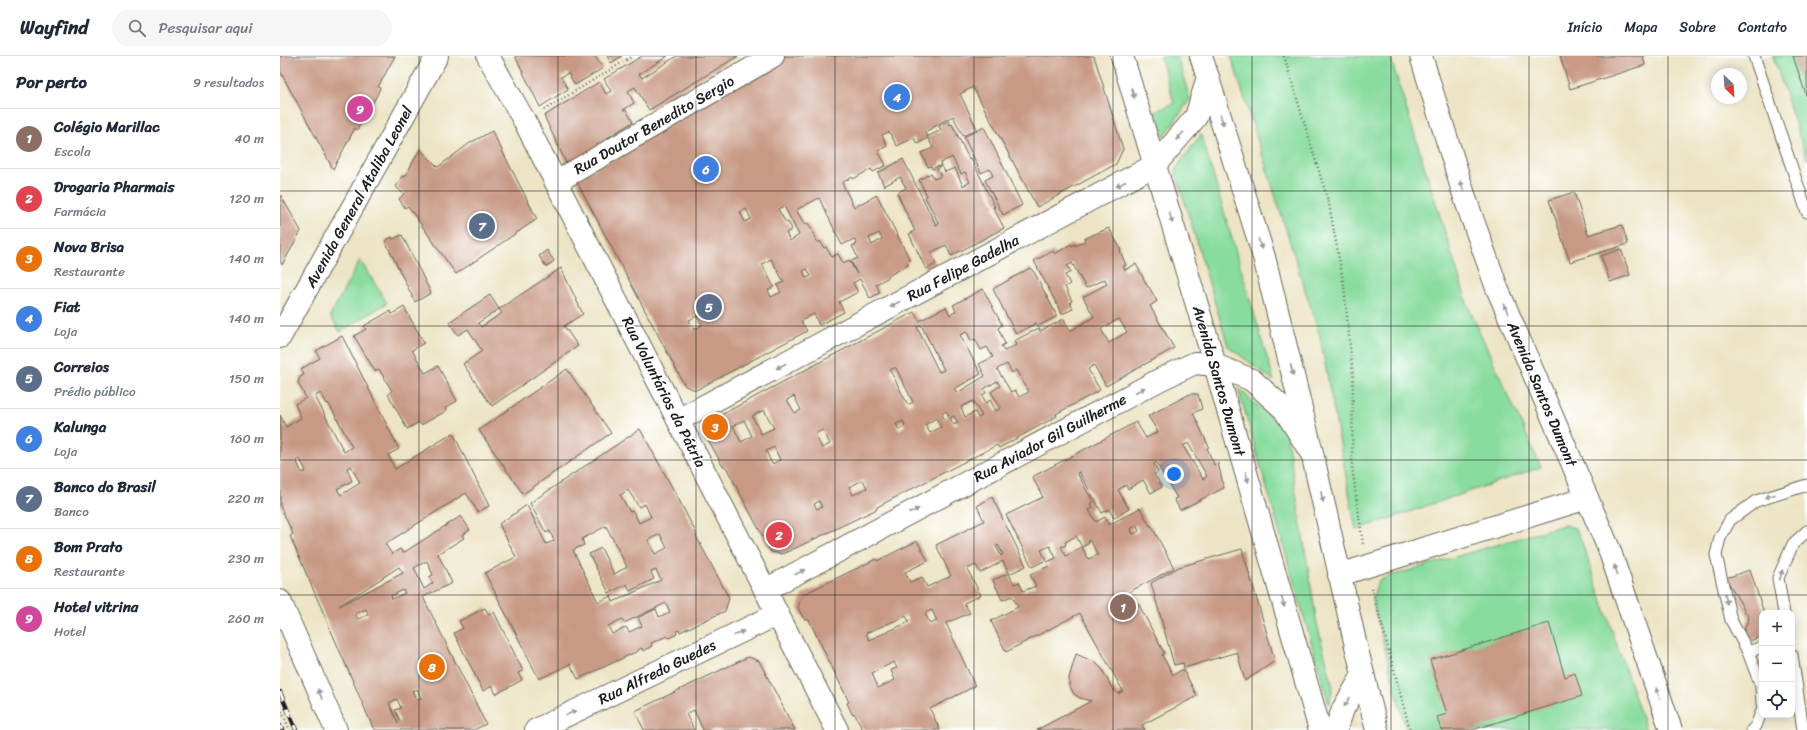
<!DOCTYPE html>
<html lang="pt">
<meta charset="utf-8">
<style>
:root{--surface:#fff;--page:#f6f6f7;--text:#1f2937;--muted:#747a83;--line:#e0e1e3;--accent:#d93025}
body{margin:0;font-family:Sriracha,sans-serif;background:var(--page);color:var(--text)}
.controls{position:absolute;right:12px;bottom:12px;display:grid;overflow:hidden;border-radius:8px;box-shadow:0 2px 10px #0003}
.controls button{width:36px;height:36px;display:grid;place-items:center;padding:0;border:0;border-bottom:1px solid var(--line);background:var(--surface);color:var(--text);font:20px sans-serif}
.compass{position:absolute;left:1431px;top:12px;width:36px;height:36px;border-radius:50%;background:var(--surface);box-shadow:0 2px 10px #0003;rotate:155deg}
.you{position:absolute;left:894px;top:418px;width:14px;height:14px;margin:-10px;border:3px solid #fff;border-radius:50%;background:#1a73e8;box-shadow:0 0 0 6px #1a73e833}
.badge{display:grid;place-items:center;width:26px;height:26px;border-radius:50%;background:var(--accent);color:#fff;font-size:13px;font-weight:700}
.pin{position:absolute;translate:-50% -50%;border:2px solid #fff;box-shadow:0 1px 4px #0006}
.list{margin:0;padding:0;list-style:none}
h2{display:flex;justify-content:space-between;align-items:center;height:52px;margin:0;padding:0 16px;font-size:17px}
h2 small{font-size:13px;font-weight:400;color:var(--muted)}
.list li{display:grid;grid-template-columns:26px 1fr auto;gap:12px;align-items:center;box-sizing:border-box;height:60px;padding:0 16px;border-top:1px solid var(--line)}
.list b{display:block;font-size:15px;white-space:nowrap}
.list p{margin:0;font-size:13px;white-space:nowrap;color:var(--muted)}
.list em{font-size:13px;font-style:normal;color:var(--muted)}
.icon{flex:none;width:22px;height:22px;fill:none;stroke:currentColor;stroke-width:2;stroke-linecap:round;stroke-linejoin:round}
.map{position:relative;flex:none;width:1527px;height:674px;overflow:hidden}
header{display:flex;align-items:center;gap:24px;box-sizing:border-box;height:56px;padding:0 20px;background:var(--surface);border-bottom:1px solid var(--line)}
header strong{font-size:19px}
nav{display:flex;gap:22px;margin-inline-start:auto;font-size:14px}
.search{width:280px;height:36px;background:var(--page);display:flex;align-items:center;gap:10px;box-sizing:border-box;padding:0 14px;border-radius:22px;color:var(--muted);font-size:15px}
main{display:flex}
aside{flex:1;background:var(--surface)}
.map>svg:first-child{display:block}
.green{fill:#88dc9e;stroke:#527c5d}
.building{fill:#c89a85;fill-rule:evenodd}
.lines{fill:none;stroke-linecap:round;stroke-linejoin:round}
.lane-casing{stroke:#656257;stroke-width:13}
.street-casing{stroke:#656257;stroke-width:24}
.secondary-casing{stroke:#656257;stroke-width:24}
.primary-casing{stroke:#656257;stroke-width:24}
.path{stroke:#656257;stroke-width:2.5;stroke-dasharray:1 3;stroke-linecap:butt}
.lane{stroke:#fff;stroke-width:11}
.street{stroke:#fff;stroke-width:22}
.secondary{stroke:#fff;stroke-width:22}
.primary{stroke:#fff;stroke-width:22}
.rail-casing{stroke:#1c1c1c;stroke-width:4.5}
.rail{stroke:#fff;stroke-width:3;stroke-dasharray:9;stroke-linecap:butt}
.oneway{fill:#999}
.grid{fill:none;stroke:#1c1c1c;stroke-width:1;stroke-opacity:0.55}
.labels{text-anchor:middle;stroke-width:3;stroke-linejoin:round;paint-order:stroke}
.street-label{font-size:15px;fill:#1c1c1c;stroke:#fff}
</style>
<header>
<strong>Wayfind</strong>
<div class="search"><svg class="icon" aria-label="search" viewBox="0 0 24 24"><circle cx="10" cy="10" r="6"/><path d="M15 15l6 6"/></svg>Pesquisar aqui</div>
<nav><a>Início</a><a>Mapa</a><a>Sobre</a><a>Contato</a></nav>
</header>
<main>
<aside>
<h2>Por perto<small>9 resultados</small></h2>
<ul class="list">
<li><span class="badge" style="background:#8d6e63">1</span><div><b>Colégio Marillac</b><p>Escola</p></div><em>40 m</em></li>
<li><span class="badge" style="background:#e0444e">2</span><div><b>Drogaria Pharmais</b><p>Farmácia</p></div><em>120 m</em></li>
<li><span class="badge" style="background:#e8710a">3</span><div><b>Nova Brisa</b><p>Restaurante</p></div><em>140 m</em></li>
<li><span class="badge" style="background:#3f7fe0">4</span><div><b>Fiat</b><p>Loja</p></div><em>140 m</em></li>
<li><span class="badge" style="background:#5c6f8a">5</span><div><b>Correios</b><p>Prédio público</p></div><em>150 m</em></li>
<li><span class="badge" style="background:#3f7fe0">6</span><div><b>Kalunga</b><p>Loja</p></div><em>160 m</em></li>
<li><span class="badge" style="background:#5c6f8a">7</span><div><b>Banco do Brasil</b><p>Banco</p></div><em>220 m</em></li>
<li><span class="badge" style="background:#e8710a">8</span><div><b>Bom Prato</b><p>Restaurante</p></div><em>230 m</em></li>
<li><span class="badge" style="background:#d1479c">9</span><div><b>Hotel vitrina</b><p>Hotel</p></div><em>260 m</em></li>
</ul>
</aside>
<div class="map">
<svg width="1527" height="674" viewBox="0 0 1527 674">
<rect width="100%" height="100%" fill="#fff"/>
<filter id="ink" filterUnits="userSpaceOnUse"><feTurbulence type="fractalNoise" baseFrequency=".025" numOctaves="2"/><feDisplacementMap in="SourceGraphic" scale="8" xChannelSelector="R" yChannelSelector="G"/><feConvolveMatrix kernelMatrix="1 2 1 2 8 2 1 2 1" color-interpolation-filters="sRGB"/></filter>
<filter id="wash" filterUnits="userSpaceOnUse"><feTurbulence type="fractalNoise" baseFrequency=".012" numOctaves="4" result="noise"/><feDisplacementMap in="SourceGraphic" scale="16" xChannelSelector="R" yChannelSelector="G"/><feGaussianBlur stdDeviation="0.9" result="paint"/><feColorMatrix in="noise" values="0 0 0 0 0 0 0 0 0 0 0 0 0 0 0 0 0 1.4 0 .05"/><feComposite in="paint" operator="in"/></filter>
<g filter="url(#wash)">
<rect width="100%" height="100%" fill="#ece4c4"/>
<g class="green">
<polygon points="880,0 897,0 910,43 884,81 874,56 894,47"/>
<polygon points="951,0 1110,0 1188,250 1261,411 1076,474 1040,281"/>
<polygon points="1493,0 1513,0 1527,43 1527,104"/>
<polygon points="921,78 994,325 948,290 895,114"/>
<polygon points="80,204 107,247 60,276 50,260"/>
<polygon points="958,332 1006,375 1037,568 1053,631 1049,648"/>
<polygon points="1284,469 1295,472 1300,481 1366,674 1126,674 1092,544 1098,525 1107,521"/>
</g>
<g id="blocks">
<g class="building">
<polygon points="0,0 115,0 98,31 100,32 97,39 77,74 75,72 53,113 0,15"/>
<polygon points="235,0 315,0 323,12 295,29 288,17 281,21 288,33 260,51"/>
<polygon points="327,0 342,0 331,7"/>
<polygon points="362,0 388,0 359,18 362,22 397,0 458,0 369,54 355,31 348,35 354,47 343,54 346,54 353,66 327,82 330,87 289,113 264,60 319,26 326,38 331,35 324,23"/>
<path d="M501,0H814L843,93L836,108L757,151L693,31L680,38L697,73L683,80L673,60L645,76L647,81L661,74L659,70L668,65L670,69L672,68L689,103L691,102L715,151H713L724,172L671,200L666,189L650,197L656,208L646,213L629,178L635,175L617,137L626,132L620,121L604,130L598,117L623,103L656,169L659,168L645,141L647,140L639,124L651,117L654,123L661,120L657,113L662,110L665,116L675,112L683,130L690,126L685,116L681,118L672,101L660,107L661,109L652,113L651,110L648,111L641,97L653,92L648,82L637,88L634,82L617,90L609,76L602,79L607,90L598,95L606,109L593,116L591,113L573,123L572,121L562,127L574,151L597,139L630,204L627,207L628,209L608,220L609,221L596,228L600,237L590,242L580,223L573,227L578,236L559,246L564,256L539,269L534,258L521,265L527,275L416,334L405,330L296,124ZM539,142L562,189L574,183L577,188L572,190L578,202L571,205L577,218L569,204L563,207L558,198L552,201L546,191L544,192L540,185L538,187L528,167L525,169L516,154ZM504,150L519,179L510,185L506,177L512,173L508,166L506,167L498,153ZM466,153L471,163L465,166L460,156ZM599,177L602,183L592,189L589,182ZM491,203L504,226L497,229L501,236L491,241L488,234L494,231L482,208ZM527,213L531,220L526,222L523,215ZM417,260L422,269L414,274L409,264Z"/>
<polygon points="1280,0 1363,0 1365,9 1290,33"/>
<polygon points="1513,0 1527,0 1527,42"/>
<polygon points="704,71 742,149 723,159 705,124 713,120 710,113 701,117 684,81"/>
<polygon points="212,75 257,163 176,218 128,150 125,152 119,143 124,138 116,131 122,120 125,121 140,93 158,111 190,87"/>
<polygon points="1294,136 1308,179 1342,169 1348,188 1290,206 1269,144"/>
<polygon points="0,138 21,175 2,209 0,205"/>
<path d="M829,172L841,194L840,195L846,209L843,210L845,214L856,208L868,231H869L877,245L870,250L894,292L826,330L814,309L808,313L820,334L776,358L777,360L719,392L717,389L597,451V453L522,489L502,498L491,496L446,411L442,409L423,374L424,368L634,256L639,265L666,251L670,259L676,255L673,249L703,233L722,269L718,272L725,288L721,290L724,295L736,289L734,285L759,272L760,275L784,263L790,275L814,261L803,241L827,228L825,223L806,232L792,207L787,210L791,216L785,219L790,228L785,231L792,245L790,246L793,253L782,258L754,205L773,195L775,198L791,188L792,190L795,188V190L805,185L804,183ZM839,263L847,276L829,287L821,273ZM641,269L664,314L659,316L637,271ZM687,276L691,285L695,283L701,294L707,291L713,301L699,308L705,320L677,337L674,333L701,318L680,279ZM727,308L732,317L736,314L749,336L739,341L735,334L731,336L717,313ZM614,312H616L633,346L628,349L610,314ZM717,325L720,330L711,336L721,352L716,355L710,344L706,347L702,339L706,337L704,333ZM514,340L521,354L515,357L507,344ZM693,345L702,360L698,362L695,356L685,361L681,351ZM484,354L494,372L481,378L472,360ZM666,355L669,360L664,363L662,358ZM674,360L678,367L674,369L670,362ZM656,362L661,371L650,377L645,369ZM464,364L472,380L461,386L453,370ZM623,365L625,370L619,374L616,368ZM543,374L550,388L542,392L535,378ZM494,391L500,404L492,408L486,395ZM583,424L587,432L573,439L569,431ZM539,445L542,451L537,453L534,448Z"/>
<polygon points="122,179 151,237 135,246 105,185 112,181 113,183"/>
<polygon points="1341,193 1350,219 1330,226 1321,200"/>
<polygon points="267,194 274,205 266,211 259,200"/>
<polygon points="281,212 303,258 284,270 298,290 212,350 183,308 202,295 188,273 178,279 169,266 210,239 219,253 198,267 201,271 222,257 219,253"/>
<polygon points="750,212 754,216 776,258 776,261 758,270 756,267 736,278 713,233"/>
<polygon points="124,251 144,287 132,294 145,317 158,310 177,345 165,352 166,355 141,369 139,366 127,373 108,338 112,335 99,313 95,315 74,280 86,273 84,270 110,255 112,258"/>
<path d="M62,280L119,393L108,399L115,413L173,377L209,450L198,456L186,437L105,488L112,498L120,493L123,497L181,460L190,474L182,479L184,482L158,498L172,527L143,541L206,668L194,674H157L156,672L152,674H94L10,480L13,478L0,450V359L6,371L21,362L15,348L26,342L18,327L20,321L24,319L21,313L40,302L36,295ZM41,337L47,348L48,347L53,355L72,391L64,396L35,340ZM20,403L26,415L22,417L16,404ZM71,410L80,427L61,439L57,433L72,425L67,412ZM147,505L153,519L149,521L153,527L144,533L134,512ZM119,511L123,517L59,550ZM123,534L125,537L112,543L111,540ZM86,553L88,559L78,563L75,558ZM137,633L141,642L137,644L132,635ZM117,643L121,652L115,654L120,665L118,667L109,647Z"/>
<polygon points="287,313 331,377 243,438 199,374"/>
<path d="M910,338H918L922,353L913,357L929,391L927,392L934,409L938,407L944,432L900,454L894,443L897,442L876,406L874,408L878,416L874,418L882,431L871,437L863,424L848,433L846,429L838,434L849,453L834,462L829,453L822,457L799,416L797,417L813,446L811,448L813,451L809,454L816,466L825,461L829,469L860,452L870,470L871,469L894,512L849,536L856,549L858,547L884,597L882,599L893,619L903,613L917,640L862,669L865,674H757L811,645L800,642L794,638L789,629V622L796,598L815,606L822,613L833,634L834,633L838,638L843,635L800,557L726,596L711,565L738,551L732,540L722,544L713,524L729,517L723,505L700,517L696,509L687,513L701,539L684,547L690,557L666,567L695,630L650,653L660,674H583L574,657L572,658L567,647L569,646L529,564L524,563L518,552L522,539L596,503L597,505L637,485L648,505L625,516L630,526L642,521L647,531L671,520L656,489L704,465L697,450L712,441L746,510L729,518L734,528L739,526L743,535L756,530L750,519L769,510L767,506L776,502L770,490L761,494L766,504L752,511L726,459L763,441L752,421L856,366L866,382L878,376L868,360ZM908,387L927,420L923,423L903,390ZM856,469L859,475L853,478L851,473ZM796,480L802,491L809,487L808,485L810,484L818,499L808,503L802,491L786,500L781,491L786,489L785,486ZM718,489L723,498L721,500L716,490ZM652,554L657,565L650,568L645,557ZM626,560L629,566L589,584L586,577ZM614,606L617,612L611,614L615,624L598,632L592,617Z"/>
<path d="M360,373L398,442L416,477V480L449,542L445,555L400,576L399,574L396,575L397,578L389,582L387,580L371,587L372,590L363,595L362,592L358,594V595L298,623L290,608L259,623L205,517L236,501L219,468L247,449L266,488L274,485L270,475L266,477L250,447ZM348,434L359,451L365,448L371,461L359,467L353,455L350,456L340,439ZM326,470L347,511L334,518L321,492L309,498L329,537L347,528L350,535L374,523L371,516L376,514L381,524L333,546L331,540L318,546L293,494L304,489L302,483ZM380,478L387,492L375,498L368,484ZM386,547L390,556L379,561L376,553L358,562L362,570L349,576L346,571L332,578L328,570L342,563L344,567Z"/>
<polygon points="962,493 995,605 965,625 957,596 904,612 903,607 894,609 871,527 899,511"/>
<polygon points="1470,514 1484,557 1482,557 1482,580 1465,587 1463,577 1469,562 1446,522"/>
<polygon points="205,552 209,559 214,556 243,615 238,617 242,624 216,638 212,630 203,635 174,577 183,572 179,565"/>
<polygon points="1269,567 1285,621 1295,617 1302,640 1192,674 1161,674 1157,661 1167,658 1150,604"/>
<polygon points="468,601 479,605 515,674 423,674 414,654 406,658 414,674 364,674 355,655"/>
</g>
</g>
</g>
<g filter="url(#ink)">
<use href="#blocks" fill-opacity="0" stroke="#656257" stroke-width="1"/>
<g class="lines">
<g class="lane-casing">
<g id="lane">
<polyline points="1474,0 1527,156"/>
<polyline points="1504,557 1498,522 1513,488 1527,475"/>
<polyline points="1482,591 1468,596 1481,630 1482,648"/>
<polyline points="1468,596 1451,564 1436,499 1440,482 1450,464 1476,445 1527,429"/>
<polyline points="1512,599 1523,674"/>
<polyline points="1472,674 1476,670 1482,654"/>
</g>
</g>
<g class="street-casing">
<g id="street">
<polyline points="842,0 935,309 1040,674"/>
<polyline points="276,126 493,0"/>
<polyline points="398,364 875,109 916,61 928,21"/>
<polyline points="485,534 881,323 915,307 935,309 972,324 1004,353 1030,395"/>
</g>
</g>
<g class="secondary-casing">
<g id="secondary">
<polyline points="208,0 245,66 557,674"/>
<polyline points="256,674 498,558"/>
</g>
</g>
<g class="primary-casing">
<g id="primary">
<polyline points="921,0 984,201 1033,401 1076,590 1097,674"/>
<polyline points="1141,0 1186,145 1217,232 1329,493 1391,674"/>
<polyline points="0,281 157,0"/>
<polyline points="1059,519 1307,442"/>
<polyline points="0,545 56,674"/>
<polyline points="1056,674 1063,653 1083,619"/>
</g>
</g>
<g class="path">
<polyline points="1004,0 1049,148 1064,230 1073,320 1072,411 1083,488"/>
<polyline points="264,54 353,0"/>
<polyline points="1092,532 1130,674"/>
<polyline points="0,652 10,674"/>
</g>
<use href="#lane" class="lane"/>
<use href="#street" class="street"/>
<use href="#secondary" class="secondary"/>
<use href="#primary" class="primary"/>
<g class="rail-casing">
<g id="rail">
<polyline points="0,636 16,674"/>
<polyline points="0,670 2,674"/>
</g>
</g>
<use href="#rail" class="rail"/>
</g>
<defs><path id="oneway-solid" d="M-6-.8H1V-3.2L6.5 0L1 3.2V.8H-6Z"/></defs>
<g class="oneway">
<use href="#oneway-solid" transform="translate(853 37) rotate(73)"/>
<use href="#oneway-solid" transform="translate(942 64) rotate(73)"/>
<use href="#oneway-solid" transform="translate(900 80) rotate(130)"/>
<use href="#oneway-solid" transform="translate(841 128) rotate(152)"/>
<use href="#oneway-solid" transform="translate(1182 130) rotate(-107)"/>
<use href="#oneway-solid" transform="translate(891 162) rotate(73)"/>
<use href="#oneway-solid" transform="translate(980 188) rotate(73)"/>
<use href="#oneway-solid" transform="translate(615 248) rotate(152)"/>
<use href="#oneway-solid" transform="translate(1226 253) rotate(-113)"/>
<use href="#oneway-solid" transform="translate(501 310) rotate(152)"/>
<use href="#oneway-solid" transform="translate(1012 314) rotate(76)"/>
<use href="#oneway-solid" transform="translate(860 334) rotate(-28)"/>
<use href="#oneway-solid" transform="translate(967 421) rotate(74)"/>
<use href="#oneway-solid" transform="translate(1490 440) rotate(163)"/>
<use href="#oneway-solid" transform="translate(1042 441) rotate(77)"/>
<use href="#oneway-solid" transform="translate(634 455) rotate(-28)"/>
<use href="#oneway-solid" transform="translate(1336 514) rotate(-109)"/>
<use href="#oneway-solid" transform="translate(520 516) rotate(-28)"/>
<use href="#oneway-solid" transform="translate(1501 519) rotate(-75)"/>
<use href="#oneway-solid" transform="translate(1446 543) rotate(77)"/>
<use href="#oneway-solid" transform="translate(1003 546) rotate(74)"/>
<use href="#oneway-solid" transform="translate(459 577) rotate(-26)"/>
<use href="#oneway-solid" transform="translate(1378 637) rotate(-109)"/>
<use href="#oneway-solid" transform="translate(40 638) rotate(-113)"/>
<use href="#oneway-solid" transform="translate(1067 646) rotate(122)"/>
<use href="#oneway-solid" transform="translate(291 657) rotate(-26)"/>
</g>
</g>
<path class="grid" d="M139,0V674M278,0V674M416,0V674M555,0V674M694,0V674M833,0V674M972,0V674M1111,0V674M1249,0V674M1388,0V674M0,135H1527M0,270H1527M0,404H1527M0,539H1527"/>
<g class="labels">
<g class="street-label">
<text transform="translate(374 69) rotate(-30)" y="5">Rua Doutor Benedito Sergio</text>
<text transform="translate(79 141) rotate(-61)" y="5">Avenida General Ataliba Leonel</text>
<text transform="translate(683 212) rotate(-28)" y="5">Rua Felipe Gadelha</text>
<text transform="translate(939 325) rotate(74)" y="5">Avenida Santos Dumont</text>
<text transform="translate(384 336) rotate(63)" y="5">Rua Voluntários da Pátria</text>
<text transform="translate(1262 338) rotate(67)" y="5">Avenida Santos Dumont</text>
<text transform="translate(770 382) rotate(-28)" y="5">Rua Aviador Gil Guilherme</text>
<text transform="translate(377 616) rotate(-26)" y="5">Rua Alfredo Guedes</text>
</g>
</g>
</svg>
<div class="controls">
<button>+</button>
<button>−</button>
<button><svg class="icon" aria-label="locate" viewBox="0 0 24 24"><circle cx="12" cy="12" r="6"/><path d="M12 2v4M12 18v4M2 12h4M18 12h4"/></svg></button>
</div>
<svg class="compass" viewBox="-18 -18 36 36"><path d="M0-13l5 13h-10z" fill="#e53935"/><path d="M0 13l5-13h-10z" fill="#747a83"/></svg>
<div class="you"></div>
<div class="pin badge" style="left:843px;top:551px;background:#8d6e63">1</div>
<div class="pin badge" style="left:499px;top:479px;background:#e0444e">2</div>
<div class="pin badge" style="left:435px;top:371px;background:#e8710a">3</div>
<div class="pin badge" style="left:617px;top:41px;background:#3f7fe0">4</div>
<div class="pin badge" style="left:429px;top:251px;background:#5c6f8a">5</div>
<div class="pin badge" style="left:426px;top:113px;background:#3f7fe0">6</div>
<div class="pin badge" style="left:202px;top:170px;background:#5c6f8a">7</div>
<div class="pin badge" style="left:152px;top:611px;background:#e8710a">8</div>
<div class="pin badge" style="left:80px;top:53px;background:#d1479c">9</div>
</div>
</main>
